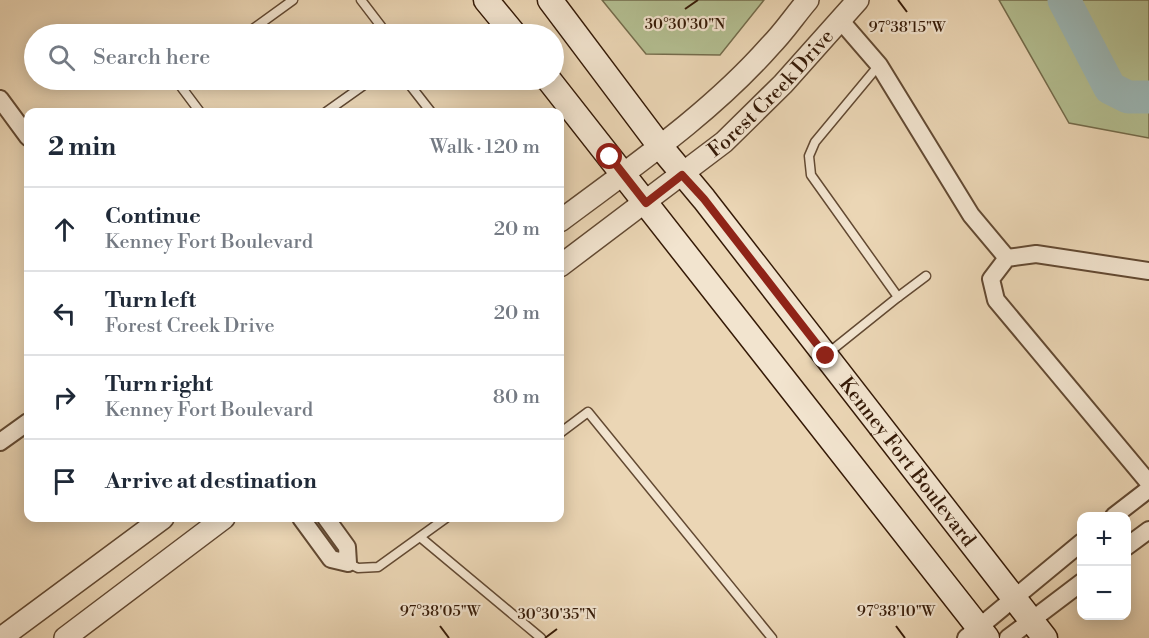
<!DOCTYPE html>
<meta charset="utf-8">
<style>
:root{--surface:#fff;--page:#f2f2f3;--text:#1f2937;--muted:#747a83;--line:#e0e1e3}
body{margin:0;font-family:"Libre Bodoni",serif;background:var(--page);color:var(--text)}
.controls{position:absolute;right:18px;bottom:18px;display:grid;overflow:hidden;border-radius:12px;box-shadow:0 3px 15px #0003}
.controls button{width:54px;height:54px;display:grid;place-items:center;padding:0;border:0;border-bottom:2px solid var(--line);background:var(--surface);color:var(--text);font:30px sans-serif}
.stop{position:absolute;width:18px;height:18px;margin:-14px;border:4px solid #8f2418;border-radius:50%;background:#fff}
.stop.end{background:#8f2418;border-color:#fff;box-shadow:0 2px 6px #0008}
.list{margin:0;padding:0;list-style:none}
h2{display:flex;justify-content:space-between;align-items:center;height:78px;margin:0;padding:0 24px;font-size:26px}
h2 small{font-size:20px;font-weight:400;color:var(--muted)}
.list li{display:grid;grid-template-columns:39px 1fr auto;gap:18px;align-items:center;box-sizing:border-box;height:84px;padding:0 24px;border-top:2px solid var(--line)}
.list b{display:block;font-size:22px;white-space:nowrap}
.list p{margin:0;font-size:20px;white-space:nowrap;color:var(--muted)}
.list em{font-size:20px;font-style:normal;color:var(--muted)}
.icon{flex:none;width:33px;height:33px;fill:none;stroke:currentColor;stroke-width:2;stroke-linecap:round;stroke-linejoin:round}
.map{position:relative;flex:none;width:1149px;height:638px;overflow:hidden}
.search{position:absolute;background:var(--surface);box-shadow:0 3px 15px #0003;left:24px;top:24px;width:540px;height:66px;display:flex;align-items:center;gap:15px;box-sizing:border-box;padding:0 21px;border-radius:33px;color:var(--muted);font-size:22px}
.panel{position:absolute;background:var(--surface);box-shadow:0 3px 15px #0003;left:24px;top:108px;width:540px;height:414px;border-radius:12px}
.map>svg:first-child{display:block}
.green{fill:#b3be91;stroke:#746c4c;stroke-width:1.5}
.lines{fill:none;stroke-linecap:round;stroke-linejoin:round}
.river{stroke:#9bb7b6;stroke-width:33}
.service-casing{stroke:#624932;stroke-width:11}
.minor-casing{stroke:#624932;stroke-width:20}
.tertiary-casing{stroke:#624932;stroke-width:24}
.secondary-casing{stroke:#351a07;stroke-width:27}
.service{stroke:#f2e4cf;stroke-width:8}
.minor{stroke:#f2e4cf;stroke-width:16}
.tertiary{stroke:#f2e4cf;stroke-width:21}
.secondary{stroke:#f2e4cf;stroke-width:24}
.route{stroke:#8f2418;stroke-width:8}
.ticks{fill:none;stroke:#351a07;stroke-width:2}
.labels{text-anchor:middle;stroke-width:4.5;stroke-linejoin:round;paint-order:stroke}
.street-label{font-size:20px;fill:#351a07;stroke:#f2e4cf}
.ticks-label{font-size:15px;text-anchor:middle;fill:#351a07;stroke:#f2e4cf;stroke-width:4.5;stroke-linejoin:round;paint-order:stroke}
</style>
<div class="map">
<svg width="1149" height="638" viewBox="0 0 1149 638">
<rect width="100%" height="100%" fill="#ebd6b5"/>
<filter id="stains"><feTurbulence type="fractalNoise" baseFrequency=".00333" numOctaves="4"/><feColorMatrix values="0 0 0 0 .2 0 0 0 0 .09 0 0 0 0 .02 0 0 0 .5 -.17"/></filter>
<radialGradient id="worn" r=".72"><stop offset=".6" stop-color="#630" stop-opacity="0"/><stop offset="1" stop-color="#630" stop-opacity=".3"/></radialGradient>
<g class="green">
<polygon points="602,0 764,0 720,55 646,54"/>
<polygon points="999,0 1149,0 1149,138 1069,123"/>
</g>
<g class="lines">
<polyline class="river" points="1064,0 1110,88 1128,97 1149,97"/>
<g class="service-casing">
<g id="service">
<polyline points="361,0 387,34"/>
<polyline points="246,34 293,0"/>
<polyline points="186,80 179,84 200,112"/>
<polyline points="406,80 431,112"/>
<polyline points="326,112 371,80"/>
<polyline points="898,297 926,276"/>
<polyline points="827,354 898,297 811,175 809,156 815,142 879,65"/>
<polyline points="560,433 588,412 772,638"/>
<polyline points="420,537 541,638"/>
<polyline points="348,563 358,568 378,567 446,518"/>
</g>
</g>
<g class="minor-casing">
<g id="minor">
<polyline points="841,21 879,65 971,215 1007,258"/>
<polyline points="0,99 28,137"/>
<polyline points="1149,271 1036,254 1007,258 991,279 996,300 1149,483"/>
<polyline points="0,442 28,422"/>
<polyline points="1114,516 1149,489"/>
<polyline points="301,518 331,559 348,563 347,547 326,518"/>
<polyline points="1126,547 1149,530"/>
<polyline points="966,638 1082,542"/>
<polyline points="1008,638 1082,582"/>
</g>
</g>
<g class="tertiary-casing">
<g id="tertiary">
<path d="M560,221C632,167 710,114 770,46C784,32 795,15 808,0"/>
<path id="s1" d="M560,266L724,142L783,84L858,0"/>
<polyline points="1,638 163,518"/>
<polyline points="65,638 224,518"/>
</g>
</g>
<g class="secondary-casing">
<g id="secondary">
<polyline points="486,0 514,34"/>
<path id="s2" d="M550,0L659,145L704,199L1045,638"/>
<polyline points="549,80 987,638"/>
</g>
</g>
<use href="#service" class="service"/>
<use href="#minor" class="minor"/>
<use href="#tertiary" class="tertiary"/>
<use href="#secondary" class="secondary"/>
</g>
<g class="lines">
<polyline class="route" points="610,157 646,203 682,175 704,199 826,356"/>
</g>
<path class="ticks" d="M898,0L907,12M685,9L698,0M440,626L449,638M896,626L905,638M545,638L557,629"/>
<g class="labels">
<g class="street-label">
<text dy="7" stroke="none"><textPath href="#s1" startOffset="273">Forest Creek Drive</textPath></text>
<text dy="7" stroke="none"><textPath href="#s2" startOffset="584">Kenney Fort Boulevard</textPath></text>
</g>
</g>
<g class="ticks-label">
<text x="685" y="29">30°30'30"N</text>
<text x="907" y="32">97°38'15"W</text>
<text x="440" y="616">97°38'05"W</text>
<text x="896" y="616">97°38'10"W</text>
<text x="557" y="619">30°30'35"N</text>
</g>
<rect width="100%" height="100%" filter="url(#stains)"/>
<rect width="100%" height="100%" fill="url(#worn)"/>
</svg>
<div class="controls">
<button>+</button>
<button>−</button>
</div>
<div class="stop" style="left:610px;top:157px"></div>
<div class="stop end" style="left:826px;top:356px"></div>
<div class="search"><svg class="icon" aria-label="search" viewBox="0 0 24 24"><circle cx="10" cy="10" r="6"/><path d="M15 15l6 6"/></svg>Search here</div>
<section class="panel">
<h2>2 min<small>Walk · 120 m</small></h2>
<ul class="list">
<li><svg class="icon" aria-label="ahead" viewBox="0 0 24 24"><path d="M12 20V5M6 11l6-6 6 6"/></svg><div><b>Continue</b><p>Kenney Fort Boulevard</p></div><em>20 m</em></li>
<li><svg class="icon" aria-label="left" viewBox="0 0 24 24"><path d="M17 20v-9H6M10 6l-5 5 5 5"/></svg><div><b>Turn left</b><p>Forest Creek Drive</p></div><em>20 m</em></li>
<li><svg class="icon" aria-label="right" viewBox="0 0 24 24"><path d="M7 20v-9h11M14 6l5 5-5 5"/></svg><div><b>Turn right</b><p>Kenney Fort Boulevard</p></div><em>80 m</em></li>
<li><svg class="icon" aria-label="arrive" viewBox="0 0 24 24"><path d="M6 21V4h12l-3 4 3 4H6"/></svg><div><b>Arrive at destination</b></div></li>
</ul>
</section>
</div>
